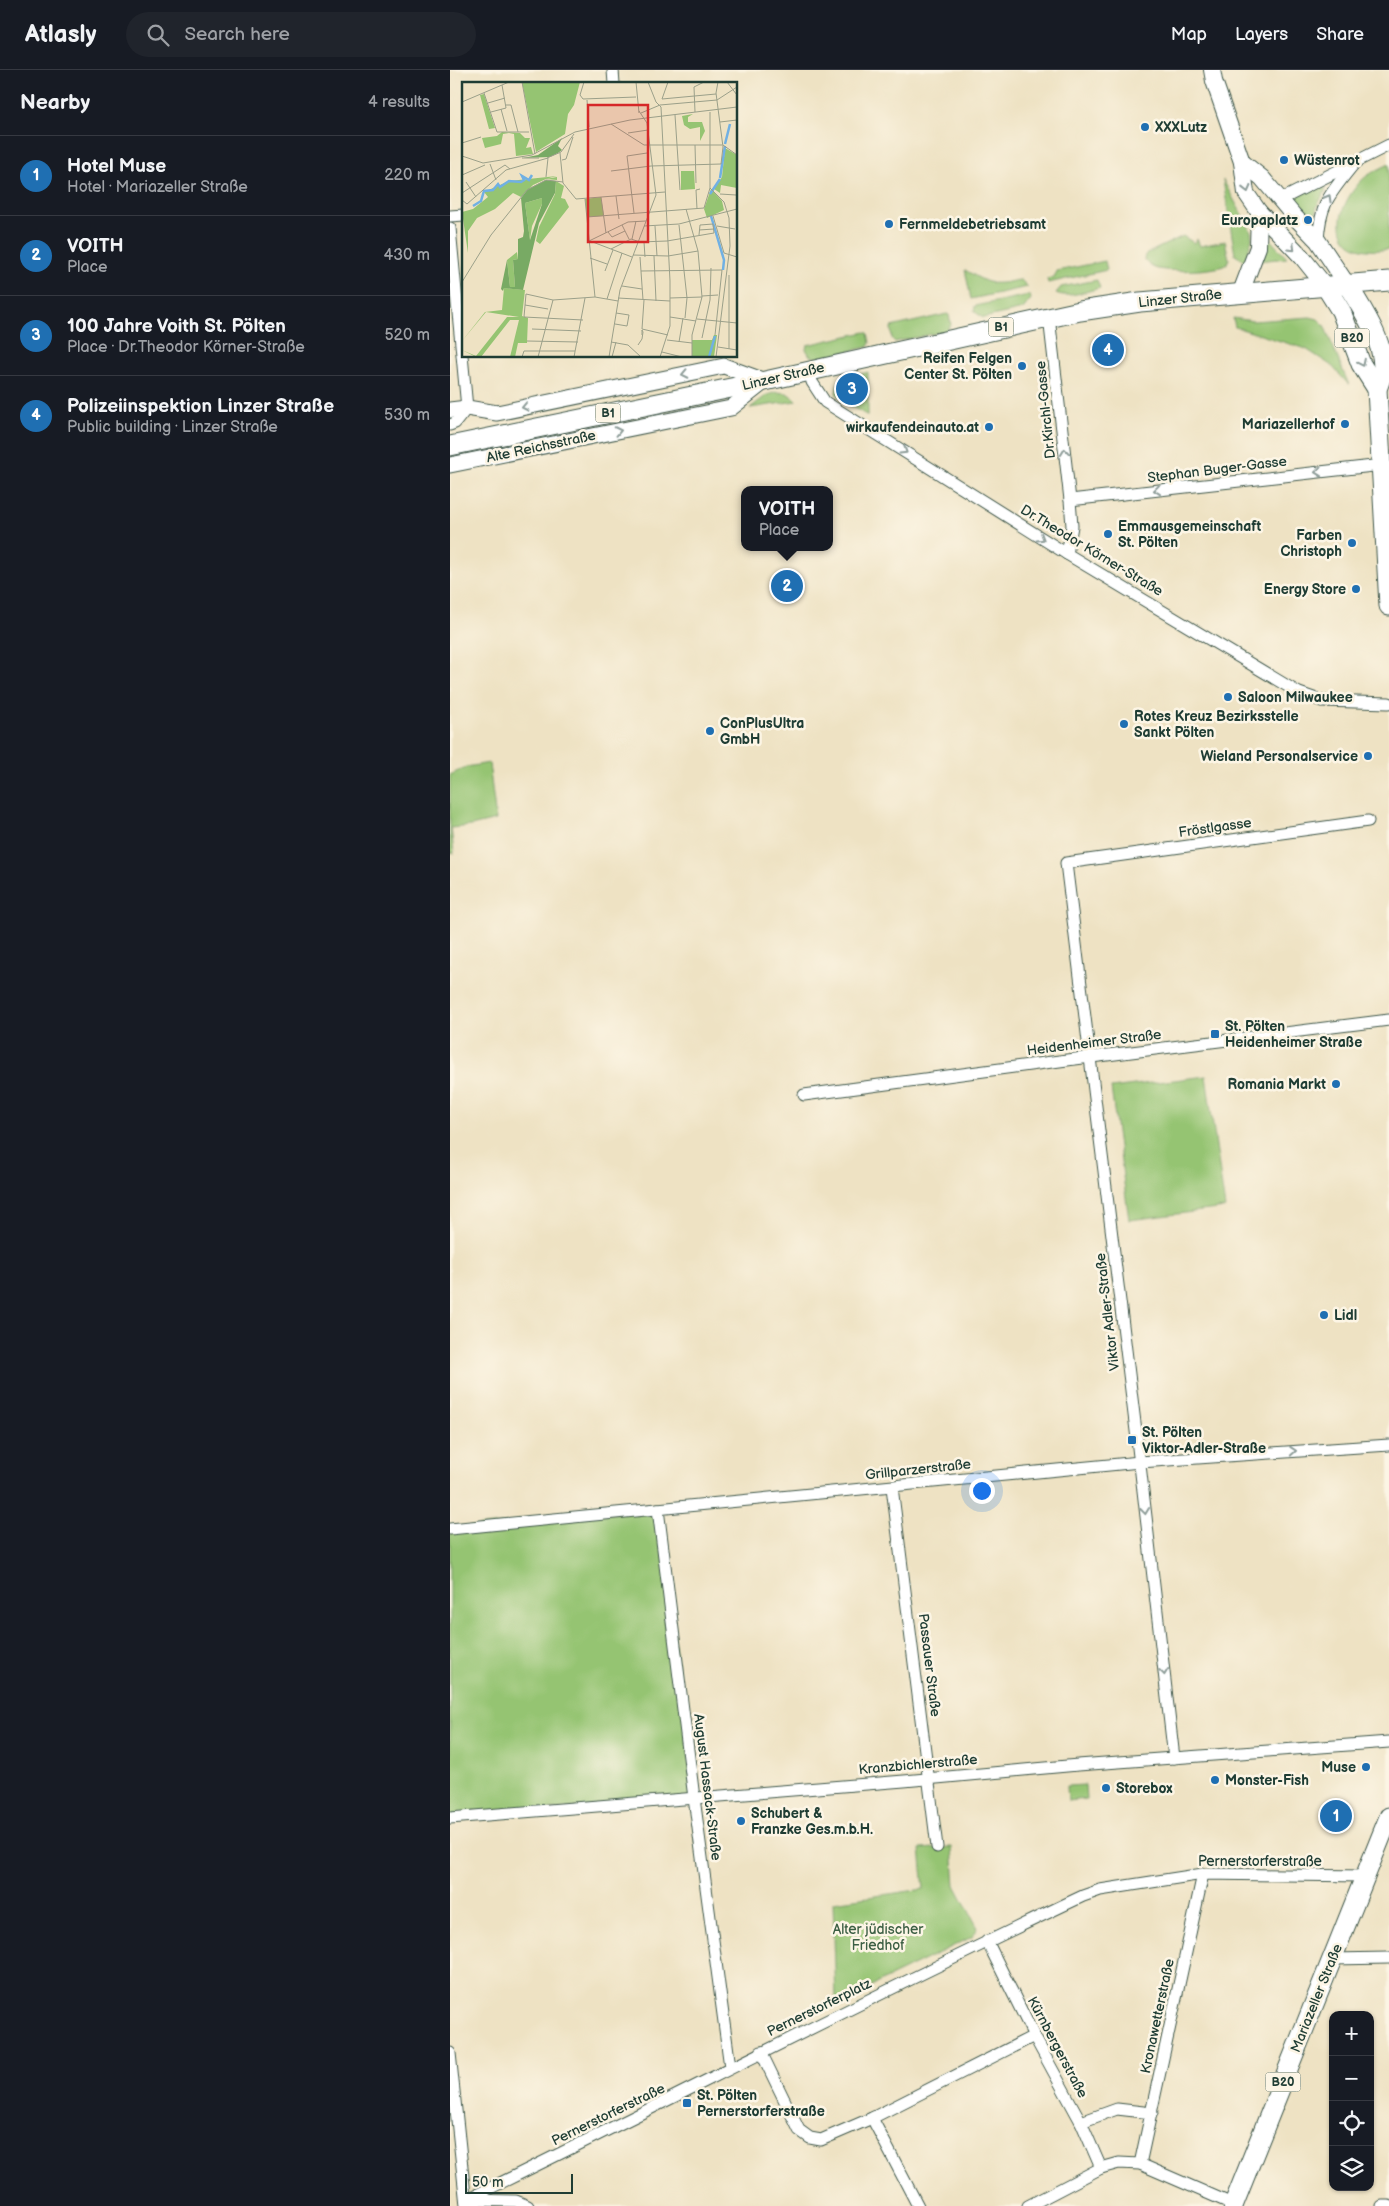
<!DOCTYPE html>
<meta charset="utf-8">
<style>
:root{--surface:#171b24;--page:#20242c;--text:#f1f3f6;--muted:#9ea1a6;--line:#363941;--accent:#1f6fb2}
body{margin:0;font-family:"Balsamiq Sans",sans-serif;background:var(--page);color:var(--text)}
.controls{position:absolute;right:15px;bottom:15px;display:grid;overflow:hidden;border-radius:10px;box-shadow:0 1px 4px #0004}
.controls button{width:45px;height:45px;display:grid;place-items:center;padding:0;border:0;border-bottom:1px solid var(--line);background:var(--surface);color:var(--text);font:25px sans-serif}
.scale{position:absolute;left:15px;bottom:12px;width:108px;box-sizing:border-box;padding-left:5px;border:2px solid #1f3d34;border-top:0;font-size:14px;line-height:18px;white-space:nowrap;color:#1f3d34;-webkit-text-stroke:4px #fcf5e5;paint-order:stroke}
.you{position:absolute;left:531px;top:1420px;width:18px;height:18px;margin:-12px;border:4px solid #fff;border-radius:50%;background:#1a73e8;box-shadow:0 0 0 8px #1a73e833}
.badge{display:grid;place-items:center;width:32px;height:32px;border-radius:50%;background:var(--accent);color:#fff;font-size:16px;font-weight:700}
.pin{position:absolute;translate:-50% -50%;border:2px solid #fff;box-shadow:0 1px 5px #0006}
.popup{position:absolute;left:291px;top:416px;width:92px;height:65px;box-sizing:border-box;display:grid;place-content:center;border-radius:10px;background:var(--surface);filter:drop-shadow(0 1px 4px #0005);font-size:16px;white-space:nowrap;color:var(--muted)}
.popup b{font-size:19px;color:var(--text)}
.popup::after{content:'';position:absolute;left:50%;top:100%;margin-left:-10px;border:10px solid transparent;border-top-color:var(--surface)}
.list{margin:0;padding:0;list-style:none}
h2{display:flex;justify-content:space-between;align-items:center;height:65px;margin:0;padding:0 20px;font-size:21px}
h2 small{font-size:16px;font-weight:400;color:var(--muted)}
.list li{display:grid;grid-template-columns:32px 1fr auto;gap:15px;align-items:center;box-sizing:border-box;height:80px;padding:0 20px;border-top:1px solid var(--line)}
.list b{display:block;font-size:19px;white-space:nowrap}
.list p{margin:0;font-size:16px;white-space:nowrap;color:var(--muted)}
.list em{font-size:16px;font-style:normal;color:var(--muted)}
.icon{flex:none;width:28px;height:28px;fill:none;stroke:currentColor;stroke-width:2;stroke-linecap:round;stroke-linejoin:round}
.map{position:relative;flex:none;width:939px;height:2136px;overflow:hidden}
header{display:flex;align-items:center;gap:30px;box-sizing:border-box;height:70px;padding:0 25px;background:var(--surface);border-bottom:1px solid var(--line)}
header strong{font-size:24px}
nav{display:flex;gap:28px;margin-inline-start:auto;font-size:18px}
.search{width:350px;height:45px;background:var(--page);display:flex;align-items:center;gap:12px;box-sizing:border-box;padding:0 18px;border-radius:28px;color:var(--muted);font-size:19px}
main{display:flex}
aside{flex:1;background:var(--surface)}
.map>svg:first-child{display:block}
.green{fill:#95c472;stroke:#5a8053}
.lines{fill:none;stroke-linecap:round;stroke-linejoin:round}
.minor-casing{stroke:#3e5649;stroke-width:13}
.tertiary-casing{stroke:#3e5649;stroke-width:17}
.secondary-casing{stroke:#3e5649;stroke-width:18}
.primary-casing{stroke:#3e5649;stroke-width:21}
.minor{stroke:#fff;stroke-width:11}
.tertiary{stroke:#fff;stroke-width:15}
.secondary{stroke:#fff;stroke-width:16}
.primary{stroke:#fff;stroke-width:19}
.oneway{stroke:#8f9e9a}
.poi-dot{fill:#1f6fb2;stroke:#fcf5e5;stroke-width:2}
.labels{text-anchor:middle;stroke-width:5;stroke-linejoin:round;paint-order:stroke}
.shield{fill:#fcf5e5;stroke:#617469;stroke-width:1}
.shield-label{font-size:12px;font-weight:bold;fill:#1f3d34}
.poi-label{font-size:14px;font-weight:bold;fill:#1f3d34;stroke:#fcf5e5;text-anchor:start}
.street-label{font-size:14px;fill:#1f3d34;stroke:#fcf5e5}
.park-label{font-size:14px;fill:#3c5f44;stroke:#fcf5e5}
.inset-river{fill:none;stroke:#70b0e3;stroke-width:2.5}
.inset-road{fill:none;stroke:#9ba08a;stroke-width:1}
.view{fill:#d62828;fill-opacity:0.15;stroke:#d62828;stroke-width:2.5}
.inset-edge{fill:none;stroke:#1f3d34;stroke-width:2.5}
</style>
<header>
<strong>Atlasly</strong>
<div class="search"><svg class="icon" aria-label="search" viewBox="0 0 24 24"><circle cx="10" cy="10" r="6"/><path d="M15 15l6 6"/></svg>Search here</div>
<nav><a>Map</a><a>Layers</a><a>Share</a></nav>
</header>
<main>
<aside>
<h2>Nearby<small>4 results</small></h2>
<ul class="list">
<li><span class="badge">1</span><div><b>Hotel Muse</b><p>Hotel · Mariazeller Straße</p></div><em>220 m</em></li>
<li><span class="badge">2</span><div><b>VOITH</b><p>Place</p></div><em>430 m</em></li>
<li><span class="badge">3</span><div><b>100 Jahre Voith St. Pölten</b><p>Place · Dr.Theodor Körner-Straße</p></div><em>520 m</em></li>
<li><span class="badge">4</span><div><b>Polizeiinspektion Linzer Straße</b><p>Public building · Linzer Straße</p></div><em>530 m</em></li>
</ul>
</aside>
<div class="map">
<svg width="939" height="2136" viewBox="0 0 939 2136">
<rect width="100%" height="100%" fill="#fcf5e5"/>
<filter id="ink" filterUnits="userSpaceOnUse"><feTurbulence type="fractalNoise" baseFrequency=".02" numOctaves="2"/><feDisplacementMap in="SourceGraphic" scale="10" xChannelSelector="R" yChannelSelector="G"/><feConvolveMatrix kernelMatrix="1 2 1 2 8 2 1 2 1" color-interpolation-filters="sRGB"/></filter>
<filter id="wash" filterUnits="userSpaceOnUse"><feTurbulence type="fractalNoise" baseFrequency=".0096" numOctaves="4" result="noise"/><feDisplacementMap in="SourceGraphic" scale="20" xChannelSelector="R" yChannelSelector="G"/><feGaussianBlur stdDeviation="1.12" result="paint"/><feColorMatrix in="noise" values="0 0 0 0 0 0 0 0 0 0 0 0 0 0 0 0 0 1.4 0 .05"/><feComposite in="paint" operator="in"/></filter>
<g filter="url(#wash)">
<rect width="100%" height="100%" fill="#eee2c3"/>
<g class="green">
<path d="M939,94V179C882,189 879,144 912,110C919,103 930,99 939,94Z"/>
<polygon points="773,110 801,161 802,169 795,191 785,185"/>
<polygon points="870,115 876,120 867,136 864,155 840,130"/>
<polygon points="815,164 837,188 808,191"/>
<path d="M733,166L744,173L747,169L750,176L775,171L779,189L776,195C763,201 722,202 708,199C702,198 698,194 694,190L695,185L700,182Z"/>
<polygon points="655,191 657,200 598,213 597,209 604,207 607,201"/>
<path d="M515,200C525,205 536,215 551,213C557,213 564,210 571,210L578,217L521,229Z"/>
<path d="M647,210L650,218C637,221 617,229 606,223L611,217Z"/>
<polygon points="579,225 580,225 581,229 573,239 533,248 524,241 525,236"/>
<polygon points="497,244 499,245 501,255 496,261 445,272 442,269 441,257"/>
<polygon points="860,247 868,249 874,255 899,315 882,296 856,279 785,257 783,248 803,251"/>
<polygon points="415,262 418,263 420,273 418,277 367,288 360,286 356,279 357,275"/>
<polygon points="418,302 418,346 392,331 386,323 388,313 391,310"/>
<polygon points="327,322 337,323 345,329 346,331 300,338 317,325"/>
<polygon points="39,693 46,750 21,756 1,758 4,783 0,784 0,705 16,697"/>
<polygon points="756,1006 775,1138 679,1150 661,1018"/>
<polygon points="208,1439 244,1728 0,1748 0,1459"/>
<polygon points="635,1715 636,1729 618,1731 617,1716"/>
<polygon points="502,1777 505,1815 528,1858 522,1867 386,1933 383,1832 474,1819 470,1779"/>
</g>
</g>
<g filter="url(#ink)">
<g class="lines">
<g class="minor-casing">
<g id="minor">
<polyline points="163,0 164,14"/>
<polyline points="830,130 939,75"/>
<polyline points="0,146 14,145"/>
<polyline points="0,158 17,338 5,353 0,355"/>
<path d="M868,171C870,133 880,124 903,95"/>
<polyline points="599,247 620,430 622,456 617,484"/>
<polyline points="359,300 362,312 375,332 617,484 849,623 872,631 939,633"/>
<polyline points="620,430 932,395"/>
<polyline points="354,1025 617,990 939,950"/>
<polyline points="442,1417 487,1777"/>
<polyline points="208,1439 244,1728 280,1997"/>
<polyline points="0,1459 690,1392 939,1375"/>
<polyline points="724,1688 687,1369 616,793 918,751"/>
<polyline points="0,1748 454,1711 628,1695 939,1672"/>
<polyline points="537,1871 584,1966 631,2052 651,2098"/>
<polyline points="882,1889 939,1888"/>
<polyline points="311,1982 349,2060 360,2068 371,2070 422,2048 584,1966"/>
<polyline points="0,1983 16,2135"/>
<polyline points="422,2048 468,2136"/>
<polyline points="631,2052 667,2039 702,2043"/>
<polyline points="690,2094 753,1804"/>
<path d="M16,2130C222,2029 425,1924 633,1826L650,1820L753,1804L915,1806"/>
<polyline points="18,2130 66,2131 78,2136"/>
<polyline points="578,2136 651,2098 669,2093 690,2094 787,2136"/>
<polyline points="932,2136 939,2136"/>
</g>
</g>
<g class="tertiary-casing">
<g id="tertiary">
<polyline points="0,340 17,338 47,343 274,296 315,311"/>
<polyline points="0,395 281,338 314,312"/>
</g>
</g>
<g class="secondary-casing">
<g id="secondary">
<polyline points="762,0 764,11 792,92 796,123 809,142 852,187 876,217"/>
<polyline points="792,92 812,108 843,145 868,171 898,216"/>
<polyline points="791,222 808,177 809,142"/>
</g>
</g>
<g class="primary-casing">
<g id="primary">
<path d="M898,216C912,238 934,272 933,299C933,305 929,313 927,319L939,536"/>
<polyline points="876,217 891,241 911,294 927,319"/>
<polyline points="0,376 315,311 630,241 690,232 939,211"/>
<polyline points="783,2136 939,1747"/>
</g>
</g>
<use href="#minor" class="minor"/>
<use href="#tertiary" class="tertiary"/>
<use href="#secondary" class="secondary"/>
<use href="#primary" class="primary"/>
</g>
<defs><path id="oneway-chevron" d="M-2-3.5L2.5 0L-2 3.5" fill="none" stroke-width="1.6" stroke-linecap="round" stroke-linejoin="round" transform="scale(1.25)"/></defs>
<g class="oneway">
<use href="#oneway-chevron" transform="translate(797 119) rotate(76)"/>
<use href="#oneway-chevron" transform="translate(878 128) rotate(-60)"/>
<use href="#oneway-chevron" transform="translate(842 178) rotate(44)"/>
<use href="#oneway-chevron" transform="translate(912 293) rotate(64)"/>
<use href="#oneway-chevron" transform="translate(235 304) rotate(168)"/>
<use href="#oneway-chevron" transform="translate(75 337) rotate(168)"/>
<use href="#oneway-chevron" transform="translate(168 361) rotate(-12)"/>
<use href="#oneway-chevron" transform="translate(454 381) rotate(32)"/>
<use href="#oneway-chevron" transform="translate(615 382) rotate(-96)"/>
<use href="#oneway-chevron" transform="translate(868 402) rotate(173)"/>
<use href="#oneway-chevron" transform="translate(707 420) rotate(173)"/>
<use href="#oneway-chevron" transform="translate(591 468) rotate(32)"/>
<use href="#oneway-chevron" transform="translate(843 1381) rotate(-4)"/>
<use href="#oneway-chevron" transform="translate(695 1441) rotate(83)"/>
<use href="#oneway-chevron" transform="translate(714 1602) rotate(83)"/>
</g>
</g>
<g class="poi-dot">
<circle cx="695" cy="57" r="5"/>
<circle cx="834" cy="90" r="5"/>
<circle cx="858" cy="150" r="5"/>
<circle cx="439" cy="154" r="5"/>
<circle cx="572" cy="296" r="5"/>
<circle cx="895" cy="354" r="5"/>
<circle cx="539" cy="357" r="5"/>
<circle cx="658" cy="464" r="5"/>
<circle cx="902" cy="473" r="5"/>
<circle cx="906" cy="519" r="5"/>
<circle cx="778" cy="627" r="5"/>
<circle cx="674" cy="654" r="5"/>
<circle cx="260" cy="661" r="5"/>
<circle cx="918" cy="686" r="5"/>
<rect x="760" y="959" width="10" height="10" rx="2.5"/>
<circle cx="886" cy="1014" r="5"/>
<circle cx="874" cy="1245" r="5"/>
<rect x="677" y="1365" width="10" height="10" rx="2.5"/>
<circle cx="916" cy="1697" r="5"/>
<circle cx="765" cy="1710" r="5"/>
<circle cx="656" cy="1718" r="5"/>
<circle cx="291" cy="1751" r="5"/>
<rect x="232" y="2028" width="10" height="10" rx="2.5"/>
</g>
<g class="labels">
<g class="shield">
<rect x="538.5" y="247.5" width="25" height="19" rx="4"/>
<rect x="884.5" y="258.5" width="35" height="19" rx="4"/>
<rect x="145.5" y="333.5" width="25" height="19" rx="4"/>
<rect x="815.5" y="2002.5" width="35" height="19" rx="4"/>
</g>
<g class="shield-label">
<text x="551" y="261">B1</text>
<text x="902" y="272">B20</text>
<text x="158" y="347">B1</text>
<text x="833" y="2016">B20</text>
</g>
<g class="poi-label">
<text x="705" y="62">XXXLutz</text>
<text x="844" y="95">Wüstenrot</text>
<text x="848" y="155" text-anchor="end">Europaplatz</text>
<text x="449" y="159">Fernmeldebetriebsamt</text>
<text x="562" y="293" text-anchor="end">Reifen Felgen<tspan x="562" dy="16">Center St. Pölten</tspan></text>
<text x="885" y="359" text-anchor="end">Mariazellerhof</text>
<text x="529" y="362" text-anchor="end">wirkaufendeinauto.at</text>
<text x="668" y="461">Emmausgemeinschaft<tspan x="668" dy="16">St. Pölten</tspan></text>
<text x="892" y="470" text-anchor="end">Farben<tspan x="892" dy="16">Christoph</tspan></text>
<text x="896" y="524" text-anchor="end">Energy Store</text>
<text x="788" y="632">Saloon Milwaukee</text>
<text x="684" y="651">Rotes Kreuz Bezirksstelle<tspan x="684" dy="16">Sankt Pölten</tspan></text>
<text x="270" y="658">ConPlusUltra<tspan x="270" dy="16">GmbH</tspan></text>
<text x="908" y="691" text-anchor="end">Wieland Personalservice</text>
<text x="775" y="961">St. Pölten<tspan x="775" dy="16">Heidenheimer Straße</tspan></text>
<text x="876" y="1019" text-anchor="end">Romania Markt</text>
<text x="884" y="1250">Lidl</text>
<text x="692" y="1367">St. Pölten<tspan x="692" dy="16">Viktor-Adler-Straße</tspan></text>
<text x="906" y="1702" text-anchor="end">Muse</text>
<text x="775" y="1715">Monster-Fish</text>
<text x="666" y="1723">Storebox</text>
<text x="301" y="1748">Schubert &amp;<tspan x="301" dy="16">Franzke Ges.m.b.H.</tspan></text>
<text x="247" y="2030">St. Pölten<tspan x="247" dy="16">Pernerstorferstraße</tspan></text>
</g>
<g class="street-label">
<text transform="translate(730 228) rotate(-6)" y="5">Linzer Straße</text>
<text transform="translate(333 306) rotate(-13)" y="5">Linzer Straße</text>
<text transform="translate(595 340) rotate(-96)" y="5">Dr.Kirchl-Gasse</text>
<text transform="translate(91 376) rotate(-12)" y="5">Alte Reichsstraße</text>
<text transform="translate(767 399) rotate(-7)" y="5">Stephan Buger-Gasse</text>
<text transform="translate(642 480) rotate(31)" y="5">Dr.Theodor Körner-Straße</text>
<text transform="translate(765 757) rotate(-8)" y="5">Fröstlgasse</text>
<text transform="translate(644 972) rotate(-7)" y="5">Heidenheimer Straße</text>
<text transform="translate(657 1242) rotate(-97)" y="5">Viktor Adler-Straße</text>
<text transform="translate(468 1399) rotate(-6)" y="5">Grillparzerstraße</text>
<text transform="translate(480 1595) rotate(83)" y="5">Passauer Straße</text>
<text transform="translate(468 1694) rotate(-5)" y="5">Kranzbichlerstraße</text>
<text transform="translate(258 1717) rotate(83)" y="5">August Hassack-Straße</text>
<text x="810" y="1796">Pernerstorferstraße</text>
<text transform="translate(866 1928) rotate(-68)" y="5">Mariazeller Straße</text>
<text transform="translate(369 1937) rotate(-26)" y="5">Pernerstorferplatz</text>
<text transform="translate(707 1946) rotate(-78)" y="5">Kronawetterstraße</text>
<text transform="translate(608 1977) rotate(62)" y="5">Kürnbergerstraße</text>
<text transform="translate(158 2044) rotate(-26)" y="5">Pernerstorferstraße</text>
</g>
<g class="park-label">
<text x="428" y="1864">Alter jüdischer<tspan x="428" dy="16">Friedhof</tspan></text>
</g>
</g>
<g transform="translate(12 12)">
<rect width="275" height="275" fill="#eee2c3"/>
<path d="M60,0H118L112,23L106,32L103,52L74,70ZM22,12L33,46L27,47L18,13ZM231,32L226,35V40H240L243,49L238,59V45L228,47L222,43L220,34ZM40,50L58,51L63,56H68L64,66L69,65L71,72L54,74L52,52L47,51L41,52L39,62L23,66L20,56L35,54ZM263,66L275,73V106L259,103L258,111L252,107L260,95ZM219,89H232L233,107L219,108ZM95,94L83,97L95,95V98L84,97L71,103L59,115L51,111L33,127L15,136L6,149V171L0,130L11,127L26,115L22,110L47,99ZM94,99L102,104L99,116L103,117L107,125L78,162L74,159L77,145L93,112ZM249,107L260,119L262,128L245,136L242,127ZM139,115L142,134L125,135L123,117ZM80,116V122L70,144L68,158L63,121ZM55,170L56,177L51,178L53,205H48L45,178ZM42,206L63,208L60,234L66,236L65,261H56L53,275H48L57,238H48L19,275H14L0,268L14,274L45,235H57L24,230L0,259L23,230L40,228ZM252,253H255L252,275H230V258H250Z" fill="#95c472"/>
<path d="M100,56L96,64L100,68L96,71L88,75L61,76L76,73ZM84,98L94,99L93,111L77,141L61,208L42,206L41,209L39,207L45,178L48,205H53L51,178L56,177V157L61,155L62,149L59,116L66,107ZM80,116V122L68,158L63,121Z" fill="#78aa64" fill-rule="evenodd"/>
<path class="inset-river" d="M263,62L268,42M258,96L263,64M248,112L258,97M11,124L19,119L22,109L31,108L36,102L38,105L47,99L59,100L62,98L60,94L67,98L70,93M249,134L262,178L261,188M247,275L253,254"/>
<path class="inset-road" d="M60,0L73,72M122,0L118,13L121,17L174,15M174,0L177,31M186,0L194,20L199,25L208,199V244L198,275M265,0L275,13M22,11L35,50H67M200,17L254,12M200,17L206,0M125,18L127,45M0,20L47,0M26,21L43,16M44,23H49L56,50M39,27L45,49M29,30L44,26L40,3M233,30L232,5L242,0M0,31V61M179,31L198,23L255,18L275,5M213,33L218,108M258,40L275,38M149,42L182,63H260M166,51L186,48M0,61L19,55M233,63L234,101M261,63L275,73M98,71L101,101L114,117L203,110M0,74L21,81L70,73L113,50L168,38L275,25M60,76H77M85,76L99,70L112,52M100,78L104,77L111,55M28,82L34,98M149,89L189,84L259,82L261,65L254,11L256,0M0,93L23,83M84,95L86,76M4,100L14,115M248,106L262,120L267,136L268,164L254,275M0,111L43,83L48,87M258,112L274,113M154,114L157,137M139,115L144,151M123,117L133,215M0,118L5,122L44,88L86,76M224,127L236,169L240,215L230,253V275M235,127L234,108L238,107M172,131L165,74L185,71M251,134L262,171L275,175M125,135L242,126L248,106V30M275,141V170M160,143L167,157M217,143L225,216M182,144L217,142L275,127M193,144L195,174M255,144L273,147M237,148L252,147M146,150L150,155L163,149M170,157L174,139M127,159L166,140L184,139M128,159L170,175M182,160L183,175M149,167L169,157L178,160L205,159L252,151L251,142L238,143L237,153M171,173L206,174L236,169M192,174L194,219M178,175L181,218M128,176L145,182M143,189L151,168M179,189L260,188L253,253M267,193V267M0,200L29,153L65,108L84,98L101,100M160,204L180,207M240,214L256,213M156,216L208,219M208,216L240,215M145,217L160,171M182,218L180,247L206,253M63,223L86,227M208,235L234,239M223,236L225,216M235,237L275,241M121,238L62,235L64,212L91,218L133,215L156,219M153,242L165,244L167,233L154,231M70,247L119,249M240,256L248,218L249,186M205,258L230,261M65,259L116,260M149,260L166,263L179,275M217,260L221,236M176,263L180,257L181,250L180,248V253M256,265L275,268M200,270L220,275M60,275L62,269H113M76,275L91,218M112,275L123,216M147,275L158,208L194,113L185,41L177,29M150,275L154,260"/>
<path class="view" d="M126,23H186V160H126Z"/>
<rect width="275" height="275" class="inset-edge"/>
</g>
</svg>
<div class="controls">
<button>+</button>
<button>−</button>
<button><svg class="icon" aria-label="locate" viewBox="0 0 24 24"><circle cx="12" cy="12" r="6"/><path d="M12 2v4M12 18v4M2 12h4M18 12h4"/></svg></button>
<button><svg class="icon" aria-label="layers" viewBox="0 0 24 24"><path d="M12 4l9 5-9 5-9-5zM3 14l9 5 9-5"/></svg></button>
</div>
<div class="scale">50 m</div>
<div class="you"></div>
<div class="pin badge" style="left:886px;top:1746px">1</div>
<div class="pin badge" style="left:337px;top:516px">2</div>
<div class="popup"><b>VOITH</b>Place</div>
<div class="pin badge" style="left:402px;top:319px">3</div>
<div class="pin badge" style="left:658px;top:280px">4</div>
</div>
</main>
